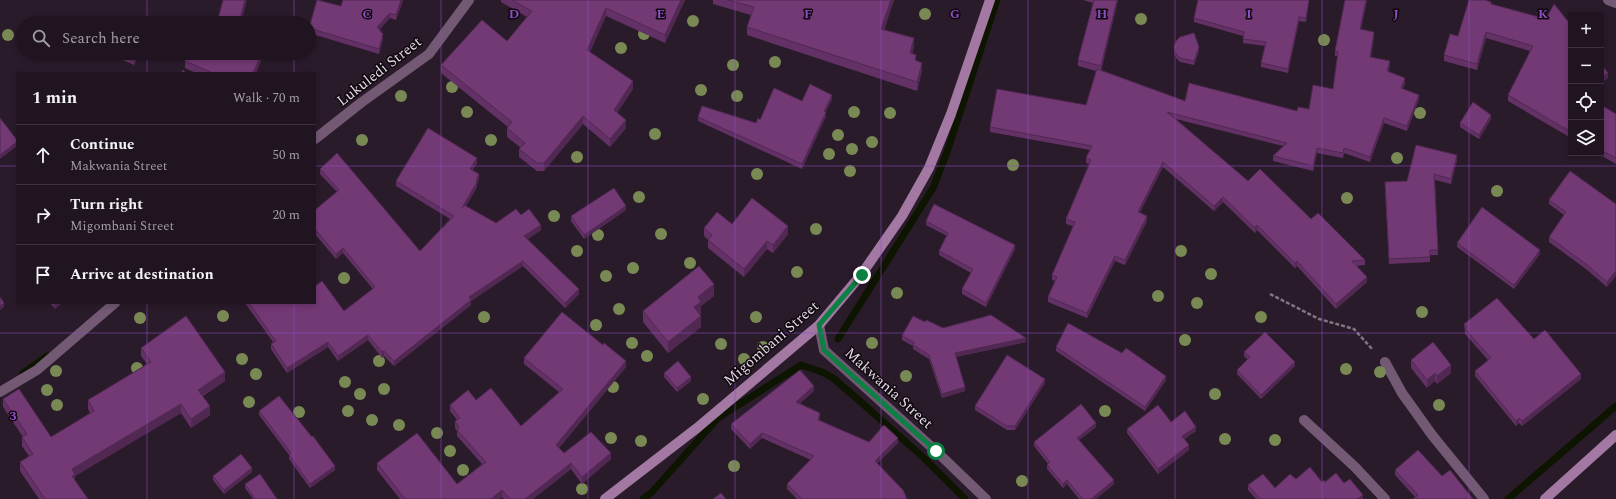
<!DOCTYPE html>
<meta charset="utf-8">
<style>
:root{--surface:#201420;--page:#2d212d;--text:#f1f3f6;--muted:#a29ea5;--line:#3d333e}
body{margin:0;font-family:Spectral,serif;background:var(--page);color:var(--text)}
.controls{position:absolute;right:12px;top:12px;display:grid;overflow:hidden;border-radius:0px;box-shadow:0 2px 6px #0003}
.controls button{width:36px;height:36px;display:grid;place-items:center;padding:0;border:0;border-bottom:1px solid var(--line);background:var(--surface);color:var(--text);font:20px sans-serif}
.stop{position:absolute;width:12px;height:12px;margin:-9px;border:3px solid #0b8043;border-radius:50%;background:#fff}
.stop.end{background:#0b8043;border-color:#fff;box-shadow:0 1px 4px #0008}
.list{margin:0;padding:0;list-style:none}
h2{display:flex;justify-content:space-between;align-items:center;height:52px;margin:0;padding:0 16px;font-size:17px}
h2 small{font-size:13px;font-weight:400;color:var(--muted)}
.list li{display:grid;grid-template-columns:26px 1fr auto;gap:12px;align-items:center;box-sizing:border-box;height:60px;padding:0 16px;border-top:1px solid var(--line)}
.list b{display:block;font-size:15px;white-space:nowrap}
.list p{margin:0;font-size:13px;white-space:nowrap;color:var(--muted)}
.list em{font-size:13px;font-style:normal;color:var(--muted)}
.icon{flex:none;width:22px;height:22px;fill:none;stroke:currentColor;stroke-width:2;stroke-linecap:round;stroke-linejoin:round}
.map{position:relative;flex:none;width:1616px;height:499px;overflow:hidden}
.search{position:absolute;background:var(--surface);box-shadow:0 2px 6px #0003;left:16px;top:16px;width:300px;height:44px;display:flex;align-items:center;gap:10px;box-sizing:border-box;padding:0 14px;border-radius:22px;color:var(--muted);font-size:15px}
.panel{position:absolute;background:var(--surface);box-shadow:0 2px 6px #0003;left:16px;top:72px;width:300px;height:232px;border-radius:0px}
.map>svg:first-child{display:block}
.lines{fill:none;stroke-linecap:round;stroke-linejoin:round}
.stream{stroke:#0d1500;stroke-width:7}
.path{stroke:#837683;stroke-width:2.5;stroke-dasharray:4 2;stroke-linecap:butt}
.service{stroke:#735974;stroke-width:10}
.minor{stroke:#735974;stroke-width:10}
.secondary{stroke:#a379a3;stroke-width:10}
.tree{fill:#798953}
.wall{fill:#633165}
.shaded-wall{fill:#502852}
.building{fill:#733975;stroke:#502852}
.route{stroke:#0b8043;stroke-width:5}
.grid{fill:none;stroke:#904ec6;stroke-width:1;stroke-opacity:0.55}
.labels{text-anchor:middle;stroke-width:3;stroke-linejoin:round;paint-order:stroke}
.street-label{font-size:15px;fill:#e2d7e2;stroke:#0f080f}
.grid-label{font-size:13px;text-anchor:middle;font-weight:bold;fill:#904ec6;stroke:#0f080f;stroke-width:3;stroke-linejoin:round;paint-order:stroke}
</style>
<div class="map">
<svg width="1616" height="499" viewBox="0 0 1616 499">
<rect width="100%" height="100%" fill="#2a1b2a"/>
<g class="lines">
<g class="stream">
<polyline points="838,339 933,188 947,152 997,0"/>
<polyline points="23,373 47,356"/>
<polyline points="643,499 652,492 718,418 801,365 822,372 833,378 854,396 924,458 965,499"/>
<polyline points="1508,499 1616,406"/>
</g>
<polyline class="path" points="1270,294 1319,319 1354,329 1373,350"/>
<g class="service">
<polyline points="1385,362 1402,393 1432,435 1484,499"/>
<polyline points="1304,420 1355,467 1385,499"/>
</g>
<g class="minor">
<polyline points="1608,0 1616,3"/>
<polyline points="315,139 362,102 429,54 469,0"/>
<polyline points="819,325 824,350 936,451 986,499"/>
<polyline points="0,392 37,370 115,303"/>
</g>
<g class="secondary">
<polyline points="605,499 697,428 819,325 861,275 902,216 929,168 951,114 990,0"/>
<polyline points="1545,499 1616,435"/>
</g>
</g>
<g class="tree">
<circle cx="925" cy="14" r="6"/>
<circle cx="1141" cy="19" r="6"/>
<circle cx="693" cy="21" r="6"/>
<circle cx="644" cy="34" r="6"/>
<circle cx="8" cy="35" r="6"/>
<circle cx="1324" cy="40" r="6"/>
<circle cx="621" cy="48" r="6"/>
<circle cx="775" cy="62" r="6"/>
<circle cx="733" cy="65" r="6"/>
<circle cx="452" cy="87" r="6"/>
<circle cx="701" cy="90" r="6"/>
<circle cx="401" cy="96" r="6"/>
<circle cx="737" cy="96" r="6"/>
<circle cx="467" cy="112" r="6"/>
<circle cx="854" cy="112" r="6"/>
<circle cx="890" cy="113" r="6"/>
<circle cx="1420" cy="113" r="6"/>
<circle cx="655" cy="134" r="6"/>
<circle cx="838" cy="135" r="6"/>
<circle cx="362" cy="140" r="6"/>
<circle cx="491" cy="140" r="6"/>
<circle cx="872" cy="142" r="6"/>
<circle cx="852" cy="149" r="6"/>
<circle cx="829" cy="154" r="6"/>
<circle cx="577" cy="157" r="6"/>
<circle cx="1397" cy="158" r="6"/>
<circle cx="1013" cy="165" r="6"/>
<circle cx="850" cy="171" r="6"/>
<circle cx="757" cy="174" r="6"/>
<circle cx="1497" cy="191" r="6"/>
<circle cx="639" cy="197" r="6"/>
<circle cx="1347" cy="198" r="6"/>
<circle cx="554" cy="216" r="6"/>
<circle cx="816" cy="229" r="6"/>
<circle cx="661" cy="234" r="6"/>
<circle cx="598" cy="235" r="6"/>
<circle cx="577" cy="251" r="6"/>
<circle cx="1181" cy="251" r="6"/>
<circle cx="690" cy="263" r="6"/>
<circle cx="633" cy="268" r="6"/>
<circle cx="797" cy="272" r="6"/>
<circle cx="1211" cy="274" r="6"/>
<circle cx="606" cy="276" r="6"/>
<circle cx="344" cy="278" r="6"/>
<circle cx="897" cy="293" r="6"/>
<circle cx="1158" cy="296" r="6"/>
<circle cx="1197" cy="303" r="6"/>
<circle cx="619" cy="309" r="6"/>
<circle cx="1422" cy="312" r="6"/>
<circle cx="223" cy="316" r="6"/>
<circle cx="484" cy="317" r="6"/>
<circle cx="756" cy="317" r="6"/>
<circle cx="1261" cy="317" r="6"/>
<circle cx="140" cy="318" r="6"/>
<circle cx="596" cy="325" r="6"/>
<circle cx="1185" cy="340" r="6"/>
<circle cx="632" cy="343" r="6"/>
<circle cx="872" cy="343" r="6"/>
<circle cx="721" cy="344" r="6"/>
<circle cx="763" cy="347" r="6"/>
<circle cx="647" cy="356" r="6"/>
<circle cx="242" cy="359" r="6"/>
<circle cx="744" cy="359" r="6"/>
<circle cx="379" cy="361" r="6"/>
<circle cx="137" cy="368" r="6"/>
<circle cx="1346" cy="369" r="6"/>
<circle cx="56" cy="371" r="6"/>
<circle cx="1380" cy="372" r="6"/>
<circle cx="256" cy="374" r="6"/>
<circle cx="906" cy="376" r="6"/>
<circle cx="345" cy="382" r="6"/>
<circle cx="613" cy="387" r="6"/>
<circle cx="384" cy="389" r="6"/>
<circle cx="47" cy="390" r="6"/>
<circle cx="360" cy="394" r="6"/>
<circle cx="1215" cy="394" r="6"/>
<circle cx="703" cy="399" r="6"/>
<circle cx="249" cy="402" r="6"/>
<circle cx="57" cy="405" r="6"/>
<circle cx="1439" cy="405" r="6"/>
<circle cx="348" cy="411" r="6"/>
<circle cx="1105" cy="411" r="6"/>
<circle cx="299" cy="412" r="6"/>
<circle cx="372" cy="420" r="6"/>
<circle cx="399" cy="425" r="6"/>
<circle cx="437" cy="433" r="6"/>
<circle cx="611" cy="438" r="6"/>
<circle cx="1225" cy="439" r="6"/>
<circle cx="1275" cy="440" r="6"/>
<circle cx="641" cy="441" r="6"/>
<circle cx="450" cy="451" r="6"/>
<circle cx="734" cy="466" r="6"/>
<circle cx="463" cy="470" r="6"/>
<circle cx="1022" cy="481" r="6"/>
<circle cx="582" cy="489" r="6"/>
</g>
<g class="wall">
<polygon points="403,0 396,20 390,18 380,29 383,39 379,54 309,33 309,28 341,6"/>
<polygon points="501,0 685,0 665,43 606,16 590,52 633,89 617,112 626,128 610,147 583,124 544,171 537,171 519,157 519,149 521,148 507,137 507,128 508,127 441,73 441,65 507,41 527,17 501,2"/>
<polygon points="713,0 894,0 884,30 914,46 912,54 922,71 917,91 747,35 747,27 751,15 713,4"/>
<polygon points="1083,0 1118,0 1101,70 1185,101 1297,111 1309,109 1333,89 1338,56 1335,56 1335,51 1345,0 1367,0 1361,29 1374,37 1371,57 1390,66 1388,72 1405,83 1403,89 1419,99 1407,131 1384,123 1370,162 1344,153 1343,158 1317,153 1313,171 1273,161 1273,156 1283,146 1176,119 1248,181 1311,219 1365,260 1365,265 1356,266 1367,282 1336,309 1297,266 1295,268 1257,230 1255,233 1223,202 1214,211 1163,167 1140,212 1147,221 1125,265 1115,261 1087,318 1048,302 1048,297 1055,281 1052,280 1052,275 1073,226 1066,224 1066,219 1089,164 1086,163 1086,158 1090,150 990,132 990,127 1086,105 1096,71 1078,66 1078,60 1093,3"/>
<polygon points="1198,0 1309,0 1306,22 1299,21 1288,73 1261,67 1261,63 1265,46 1243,43 1243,36 1194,22 1194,18"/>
<polygon points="1491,4 1546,19 1571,25 1571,138 1508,101 1508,95 1530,51 1486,38 1477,70 1444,61 1444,55"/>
<polygon points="1174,47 1199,51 1194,65 1180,62 1176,58 1174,52"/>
<polygon points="108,53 139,53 134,65 118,58 117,60"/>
<polygon points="264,53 256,73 196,73 185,68 185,61"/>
<polygon points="832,99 826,111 826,116 802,169 698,121 698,117 756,123 760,120 802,101"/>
<polygon points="1601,105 1616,114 1616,164 1597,153 1601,153"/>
<polygon points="1491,119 1479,139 1460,127 1460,123"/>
<polygon points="1457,160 1451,184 1435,180 1438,255 1430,255 1430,262 1389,264 1385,187 1407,181"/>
<polygon points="477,163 473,170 479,179 477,183 477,187 466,206 496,223 521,215 541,230 528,239 579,294 565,308 523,266 471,301 471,305 394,366 384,356 382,358 368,340 338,361 328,347 287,373 271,349 271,344 273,342 245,303 315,303 344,311 373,289 343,253 336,259 315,234 315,210 337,192 320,174 320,169 420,251 450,219 396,186 396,181"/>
<polygon points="1549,200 1616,204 1607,287 1586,269 1549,242 1549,237 1564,215 1549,204"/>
<polygon points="626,210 584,239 571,221 571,216"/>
<polygon points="926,221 1015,249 986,307 962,294 962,289 971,273 939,255 939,251 947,236 926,225"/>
<polygon points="732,224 788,234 773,253 767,249 744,277 708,248 708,240 704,236 704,228"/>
<polygon points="1457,243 1540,254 1514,289 1457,247"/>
<polygon points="714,296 701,306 701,313 700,314 701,327 668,353 643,322 643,311"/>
<polygon points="50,303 62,303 55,309"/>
<polygon points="925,322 943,328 1026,342 956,357 965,391 942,398 929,359 913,349 913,346 902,340 902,336"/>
<polygon points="1464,324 1534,339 1581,379 1522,426 1519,423 1516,426 1475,376 1475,371 1488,360 1465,334"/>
<polygon points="1056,347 1122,353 1166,380 1145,411 1056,351"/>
<polygon points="141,348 225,381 203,396 210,415 191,428 181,413 75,476 75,481 88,499 39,499 20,471 20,462 29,456 22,446 22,437 23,437 3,407 3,399 51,437 90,413 88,409 88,400 147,364 141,356"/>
<polygon points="1244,352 1295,366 1261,399 1237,374 1237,370 1248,360 1244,356"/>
<polygon points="524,358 626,367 559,448 564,453 611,459 582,484 571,469 533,499 504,499 502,497 499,499 400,499 377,470 377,463 457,484 482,464 457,436 457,431 455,428 455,421 457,420 450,411 450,405 476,400 521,426 559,392 524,364"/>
<polygon points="1411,360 1451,373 1437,384 1435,381 1427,388 1411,368"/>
<polygon points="664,373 691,381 677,392 664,377"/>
<polygon points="1045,383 1015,430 1007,430 975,410 975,406"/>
<polygon points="814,391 800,403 820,418 819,420 869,442 898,443 877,463 907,499 797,499 787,489 787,484 811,460 762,438 750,449 731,429 731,424"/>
<polygon points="259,411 335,470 310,488 289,459 289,455 259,415"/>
<polygon points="1171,422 1196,431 1184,439 1189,450 1158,474 1127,433 1127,429"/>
<polygon points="1096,427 1079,440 1114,484 1096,499 1079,499 1067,484 1063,488 1047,469 1047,465 1048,464 1034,446 1034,442"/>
<polygon points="1395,470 1442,476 1415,497 1395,475"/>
<polygon points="252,472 224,494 213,480 213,476"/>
<polygon points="1296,479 1344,483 1363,499 1256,499 1248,490 1248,485 1275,488"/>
<polygon points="245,484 277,499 253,499 245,488"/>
</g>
<g class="shaded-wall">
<polygon points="245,0 247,0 241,23 239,23"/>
<polygon points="401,0 403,0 396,20 396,15"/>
<polygon points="681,0 685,0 665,43 665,35"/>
<polygon points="891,0 894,0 893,3 881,38 881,29"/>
<polygon points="1117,0 1118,0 1101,72 1101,66"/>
<polygon points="1366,0 1367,0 1360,34 1360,29"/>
<polygon points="606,8 606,16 587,58 587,50"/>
<polygon points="390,13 390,18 377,32 377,27"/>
<polygon points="1299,17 1299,21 1288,73 1288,69"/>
<polygon points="1374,32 1374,37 1370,62 1370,57"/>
<polygon points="1486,32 1486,38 1477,70 1477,64"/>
<polygon points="383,34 383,39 379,54 379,49"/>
<polygon points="914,38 914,46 910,61 910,53"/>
<polygon points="1199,47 1199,51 1194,65 1194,61"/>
<polygon points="138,53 139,53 134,65 134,61"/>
<polygon points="262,53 264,53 264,54 256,73 253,73"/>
<polygon points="1390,61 1390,66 1387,76 1387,71"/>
<polygon points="922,63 922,71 917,91 917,82"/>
<polygon points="1608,73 1608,78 1601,84 1601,78"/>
<polygon points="1405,78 1405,83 1401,93 1401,88"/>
<polygon points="633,81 633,89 614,118 614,110"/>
<polygon points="832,95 832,99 824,115 824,111"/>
<polygon points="1419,95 1419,99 1407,131 1407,126"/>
<polygon points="826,112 826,116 802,169 802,164"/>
<polygon points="1491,115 1491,119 1479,139 1479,135"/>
<polygon points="583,116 583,124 544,171 544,163"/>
<polygon points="1384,118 1384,123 1370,162 1370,157"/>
<polygon points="626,120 626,128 610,147 610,139"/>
<polygon points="17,142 17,146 0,159 0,155"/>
<polygon points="1317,148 1317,153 1313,171 1313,166"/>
<polygon points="1457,155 1457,160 1451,184 1451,179"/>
<polygon points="477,158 477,163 470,174 470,169"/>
<polygon points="1163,162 1163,167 1138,216 1138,212"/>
<polygon points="479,174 479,179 477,183 477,187 462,213 462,208"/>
<polygon points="1223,197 1223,202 1214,211 1214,206"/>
<polygon points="626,206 626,210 584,239 584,235"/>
<polygon points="1147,216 1147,221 1125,265 1125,260"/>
<polygon points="541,225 541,230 524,242 524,236"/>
<polygon points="1257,225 1257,230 1255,233 1255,228"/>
<polygon points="788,226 788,234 773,253 773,245"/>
<polygon points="767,241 767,249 744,277 744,269"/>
<polygon points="1015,245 1015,249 986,307 986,303"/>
<polygon points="343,248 343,253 336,259 336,254"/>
<polygon points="1540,250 1540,254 1514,289 1514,285"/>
<polygon points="1115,256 1115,261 1087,318 1087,313"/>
<polygon points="523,261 523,266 471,301 471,305 394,366 394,361 469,297"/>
<polygon points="1297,261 1297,266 1295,268 1295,263"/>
<polygon points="1616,271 1616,276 1607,287 1607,282"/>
<polygon points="1367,277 1367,282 1336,309 1336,304"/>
<polygon points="714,284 714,296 701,306 701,313 694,318 694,307 698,297"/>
<polygon points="579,289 579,294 565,308 565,303"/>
<polygon points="4,303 4,307 0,310 0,306"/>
<polygon points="57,303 62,303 55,309 55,305"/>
<polygon points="701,316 701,327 668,353 668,342"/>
<polygon points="368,335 368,340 338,361 338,356"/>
<polygon points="1026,338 1026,342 955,357 955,353"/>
<polygon points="328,342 328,347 287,373 287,368"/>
<polygon points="384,351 384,356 382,358 382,352"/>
<polygon points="626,361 626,367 556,451 556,445"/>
<polygon points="1295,362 1295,366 1261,399 1261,395"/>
<polygon points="1451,365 1451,373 1437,384 1437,376"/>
<polygon points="225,372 225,381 198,398 198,390"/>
<polygon points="1435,373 1435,381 1427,388 1427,380"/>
<polygon points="1581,374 1581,379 1522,426 1522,421"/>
<polygon points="1166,376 1166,380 1145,411 1145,407"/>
<polygon points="691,377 691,381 677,392 677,388"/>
<polygon points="1045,379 1045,383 1015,430 1015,426"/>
<polygon points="814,386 814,391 796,407 796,402"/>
<polygon points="965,387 965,391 942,398 942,394"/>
<polygon points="181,404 181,413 75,476 75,483 72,485 72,469"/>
<polygon points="210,406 210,415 191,428 191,419"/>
<polygon points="820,413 820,418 818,424 818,420"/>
<polygon points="1519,418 1519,423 1516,426 1516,421"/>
<polygon points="1096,423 1096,427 1077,442 1077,438"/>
<polygon points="1196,427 1196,431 1182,441 1182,436"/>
<polygon points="762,433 762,438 750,449 750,444"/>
<polygon points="898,438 898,443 875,466 875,461"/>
<polygon points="1189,445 1189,450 1158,474 1158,469"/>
<polygon points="611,453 611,459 582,484 582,477"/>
<polygon points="571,463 571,469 533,499 525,499"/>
<polygon points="335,466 335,470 310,488 310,484"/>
<polygon points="252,468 252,472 224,494 224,490"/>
<polygon points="1067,480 1067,484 1063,488 1063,484"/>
<polygon points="1114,480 1114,484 1096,499 1091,499"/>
<polygon points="502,490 502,497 499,499 491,499"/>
<polygon points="1363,495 1363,499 1357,499"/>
</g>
<g class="building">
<polygon points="223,0 245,0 239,23 217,23"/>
<polygon points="317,0 341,6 343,0 401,0 396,15 390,13 377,27 383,34 379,49 309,28"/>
<polygon points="512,0 681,0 665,35 606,8 587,50 633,81 614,110 626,120 610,139 583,116 544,163 537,163 519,149 525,143 507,128 512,122 441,65 482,20 507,41 532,11"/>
<polygon points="728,0 891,0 881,29 914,38 910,53 916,55 915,60 922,63 917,82 747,27 754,7"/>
<polygon points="1094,0 1117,0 1101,66 1078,60"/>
<polygon points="1198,0 1309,0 1306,18 1299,17 1288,69 1261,63 1266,42 1243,39 1244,32 1194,18"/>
<polygon points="1345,0 1366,0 1360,29 1374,32 1370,57 1390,61 1387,71 1405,78 1401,88 1419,95 1407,126 1384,118 1370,157 1344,148 1343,153 1317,148 1313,166 1273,156 1287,143 1167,112 1248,181 1260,169 1311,219 1318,213 1365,260 1352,261 1367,277 1336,304 1297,261 1295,263 1257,225 1255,228 1223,197 1214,206 1163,162 1138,212 1147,216 1125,260 1115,256 1087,313 1048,297 1057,277 1052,275 1075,222 1066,219 1091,160 1086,158 1092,146 990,127 997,89 1086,105 1097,69 1185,101 1189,83 1297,111 1298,107 1309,109 1313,85 1333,89 1338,52 1335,51"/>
<polygon points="1469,0 1485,0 1491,2 1491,4 1546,19 1554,4 1571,25 1571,132 1508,95 1533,46 1486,32 1477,64 1444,55 1450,34 1458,36"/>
<polygon points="75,21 86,23 77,23"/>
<polygon points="1194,33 1199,47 1194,61 1180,58 1176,54 1174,47 1176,41 1180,37"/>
<polygon points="114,53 138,53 134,61 118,53 117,56"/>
<polygon points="189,53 262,53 253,73 213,73 185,61"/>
<polygon points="1601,64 1608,73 1601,78"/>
<polygon points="183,70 186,73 181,73"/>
<polygon points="810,84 832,95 824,111 826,112 802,164 698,117 702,106 756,123 758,118 760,120 774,88 802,101"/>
<polygon points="1473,102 1491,115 1479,135 1460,123"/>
<polygon points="1601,105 1616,114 1616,158 1601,150"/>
<polygon points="0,118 17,140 17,142 0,155"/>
<polygon points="428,128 477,158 470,169 479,174 476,181 477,182 462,208 464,205 496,223 516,209 521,215 529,209 541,225 524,236 579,289 565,303 523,261 469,297 471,300 394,361 384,351 382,352 368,335 338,356 328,342 287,368 271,344 276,341 249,303 315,303 315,286 322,281 344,311 375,287 343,248 336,254 315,229 315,210 339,190 320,169 337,153 420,251 454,216 396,181"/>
<polygon points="1416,145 1457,155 1451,179 1434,174 1438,250 1430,250 1430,257 1389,259 1385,182 1407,181"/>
<polygon points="1570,171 1616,204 1616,271 1607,282 1586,264 1549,237 1566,212 1549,200"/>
<polygon points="614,188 626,206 584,235 571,216"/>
<polygon points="752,198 788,226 773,245 767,241 744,269 708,240 712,235 704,228 717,212 732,224"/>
<polygon points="934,204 1015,245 986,303 962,289 973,269 939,251 948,233 926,221"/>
<polygon points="1482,207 1540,250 1514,285 1457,243"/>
<polygon points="699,266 714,284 698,297 701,302 694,307 701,316 668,342 643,311"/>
<polygon points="0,297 4,303 0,306"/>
<polygon points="1497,298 1534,339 1545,330 1581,374 1522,421 1519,418 1516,421 1475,371 1491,358 1465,329 1467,327 1464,324"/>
<polygon points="562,312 603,345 604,343 626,361 556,445 564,453 591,432 611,453 582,477 571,463 525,499 510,499 502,490 491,499 405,499 377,463 417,433 457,484 486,462 457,430 459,428 455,421 460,418 450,405 468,390 476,400 491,388 521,426 563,389 524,358"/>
<polygon points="991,315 1026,338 955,353 965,387 942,394 929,355 913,345 914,342 902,336 913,316 925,322 926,320 943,328"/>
<polygon points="186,316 225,372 198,390 210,406 191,419 181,404 72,469 75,475 72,476 88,499 45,499 20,462 33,454 22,437 27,434 3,399 19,389 51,437 94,411 88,400 151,362 141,348"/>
<polygon points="1068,323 1122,353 1126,348 1166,376 1145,407 1056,347"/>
<polygon points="1265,332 1295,362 1261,395 1237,370 1250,357 1244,352"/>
<polygon points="1433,342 1451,365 1437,376 1435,373 1427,380 1411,360"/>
<polygon points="1007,355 1045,379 1015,426 1007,426 975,406"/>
<polygon points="678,361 691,377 677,388 664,373"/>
<polygon points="800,370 814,386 796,402 820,413 818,420 869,442 884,425 898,438 875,461 903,490 907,499 802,499 787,484 814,456 762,433 750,444 731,424"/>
<polygon points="279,396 312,437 313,436 335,466 310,484 289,455 291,453 259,411"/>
<polygon points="1081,404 1096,423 1077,438 1114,480 1091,499 1083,499 1067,480 1063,484 1047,465 1050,462 1034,442"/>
<polygon points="1158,405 1171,422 1185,411 1196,427 1182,436 1189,445 1158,469 1127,429"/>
<polygon points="1418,450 1442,476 1450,470 1473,499 1413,499 1418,495 1395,470"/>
<polygon points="241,454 252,468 224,490 213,476"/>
<polygon points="1310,467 1322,482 1324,480 1325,482 1336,473 1344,483 1350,479 1363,495 1357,499 1260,499 1248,485 1263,474 1275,488 1290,474 1296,479"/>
<polygon points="260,474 277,499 255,499 245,484"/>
<polygon points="721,493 726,499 713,499"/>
</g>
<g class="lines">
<polyline class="route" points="862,275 819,325 824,350 936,451"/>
</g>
<path class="grid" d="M147,0V23M294,0V23M441,0V499M588,0V499M735,0V499M881,0V499M1028,0V499M1175,0V499M1322,0V499M1469,0V499M147,53V73M294,53V73M0,166H17M315,166H1616M147,303V499M294,303V499M0,333H1616"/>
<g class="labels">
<g class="street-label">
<text transform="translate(379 71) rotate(-38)" y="5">Lukuledi Street</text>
<text transform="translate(771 343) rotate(-41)" y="5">Migombani Street</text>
<text transform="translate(889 388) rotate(42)" y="5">Makwania Street</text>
</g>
</g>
<g class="grid-label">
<text x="367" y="18">C</text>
<text x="514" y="18">D</text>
<text x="661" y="18">E</text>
<text x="808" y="18">F</text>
<text x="955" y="18">G</text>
<text x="1102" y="18">H</text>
<text x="1249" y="18">I</text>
<text x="1396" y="18">J</text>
<text x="1543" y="18">K</text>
<text x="13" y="420">3</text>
</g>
</svg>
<div class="controls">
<button>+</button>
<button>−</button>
<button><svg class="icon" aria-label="locate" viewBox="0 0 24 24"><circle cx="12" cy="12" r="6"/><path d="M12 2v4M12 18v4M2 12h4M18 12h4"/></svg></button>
<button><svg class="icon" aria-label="layers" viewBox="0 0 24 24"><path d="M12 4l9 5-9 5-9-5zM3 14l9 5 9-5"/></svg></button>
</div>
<div class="stop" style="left:936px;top:451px"></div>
<div class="stop end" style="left:862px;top:275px"></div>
<div class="search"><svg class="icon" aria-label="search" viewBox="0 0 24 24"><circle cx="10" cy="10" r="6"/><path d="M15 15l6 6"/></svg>Search here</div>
<section class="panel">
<h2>1 min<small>Walk · 70 m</small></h2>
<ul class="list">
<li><svg class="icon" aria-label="ahead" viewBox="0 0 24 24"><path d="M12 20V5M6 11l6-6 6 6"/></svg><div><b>Continue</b><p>Makwania Street</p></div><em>50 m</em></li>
<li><svg class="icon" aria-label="right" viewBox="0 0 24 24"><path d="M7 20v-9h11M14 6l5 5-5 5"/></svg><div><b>Turn right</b><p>Migombani Street</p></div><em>20 m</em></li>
<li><svg class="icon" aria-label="arrive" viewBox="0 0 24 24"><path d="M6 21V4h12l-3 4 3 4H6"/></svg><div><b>Arrive at destination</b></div></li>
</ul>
</section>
</div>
